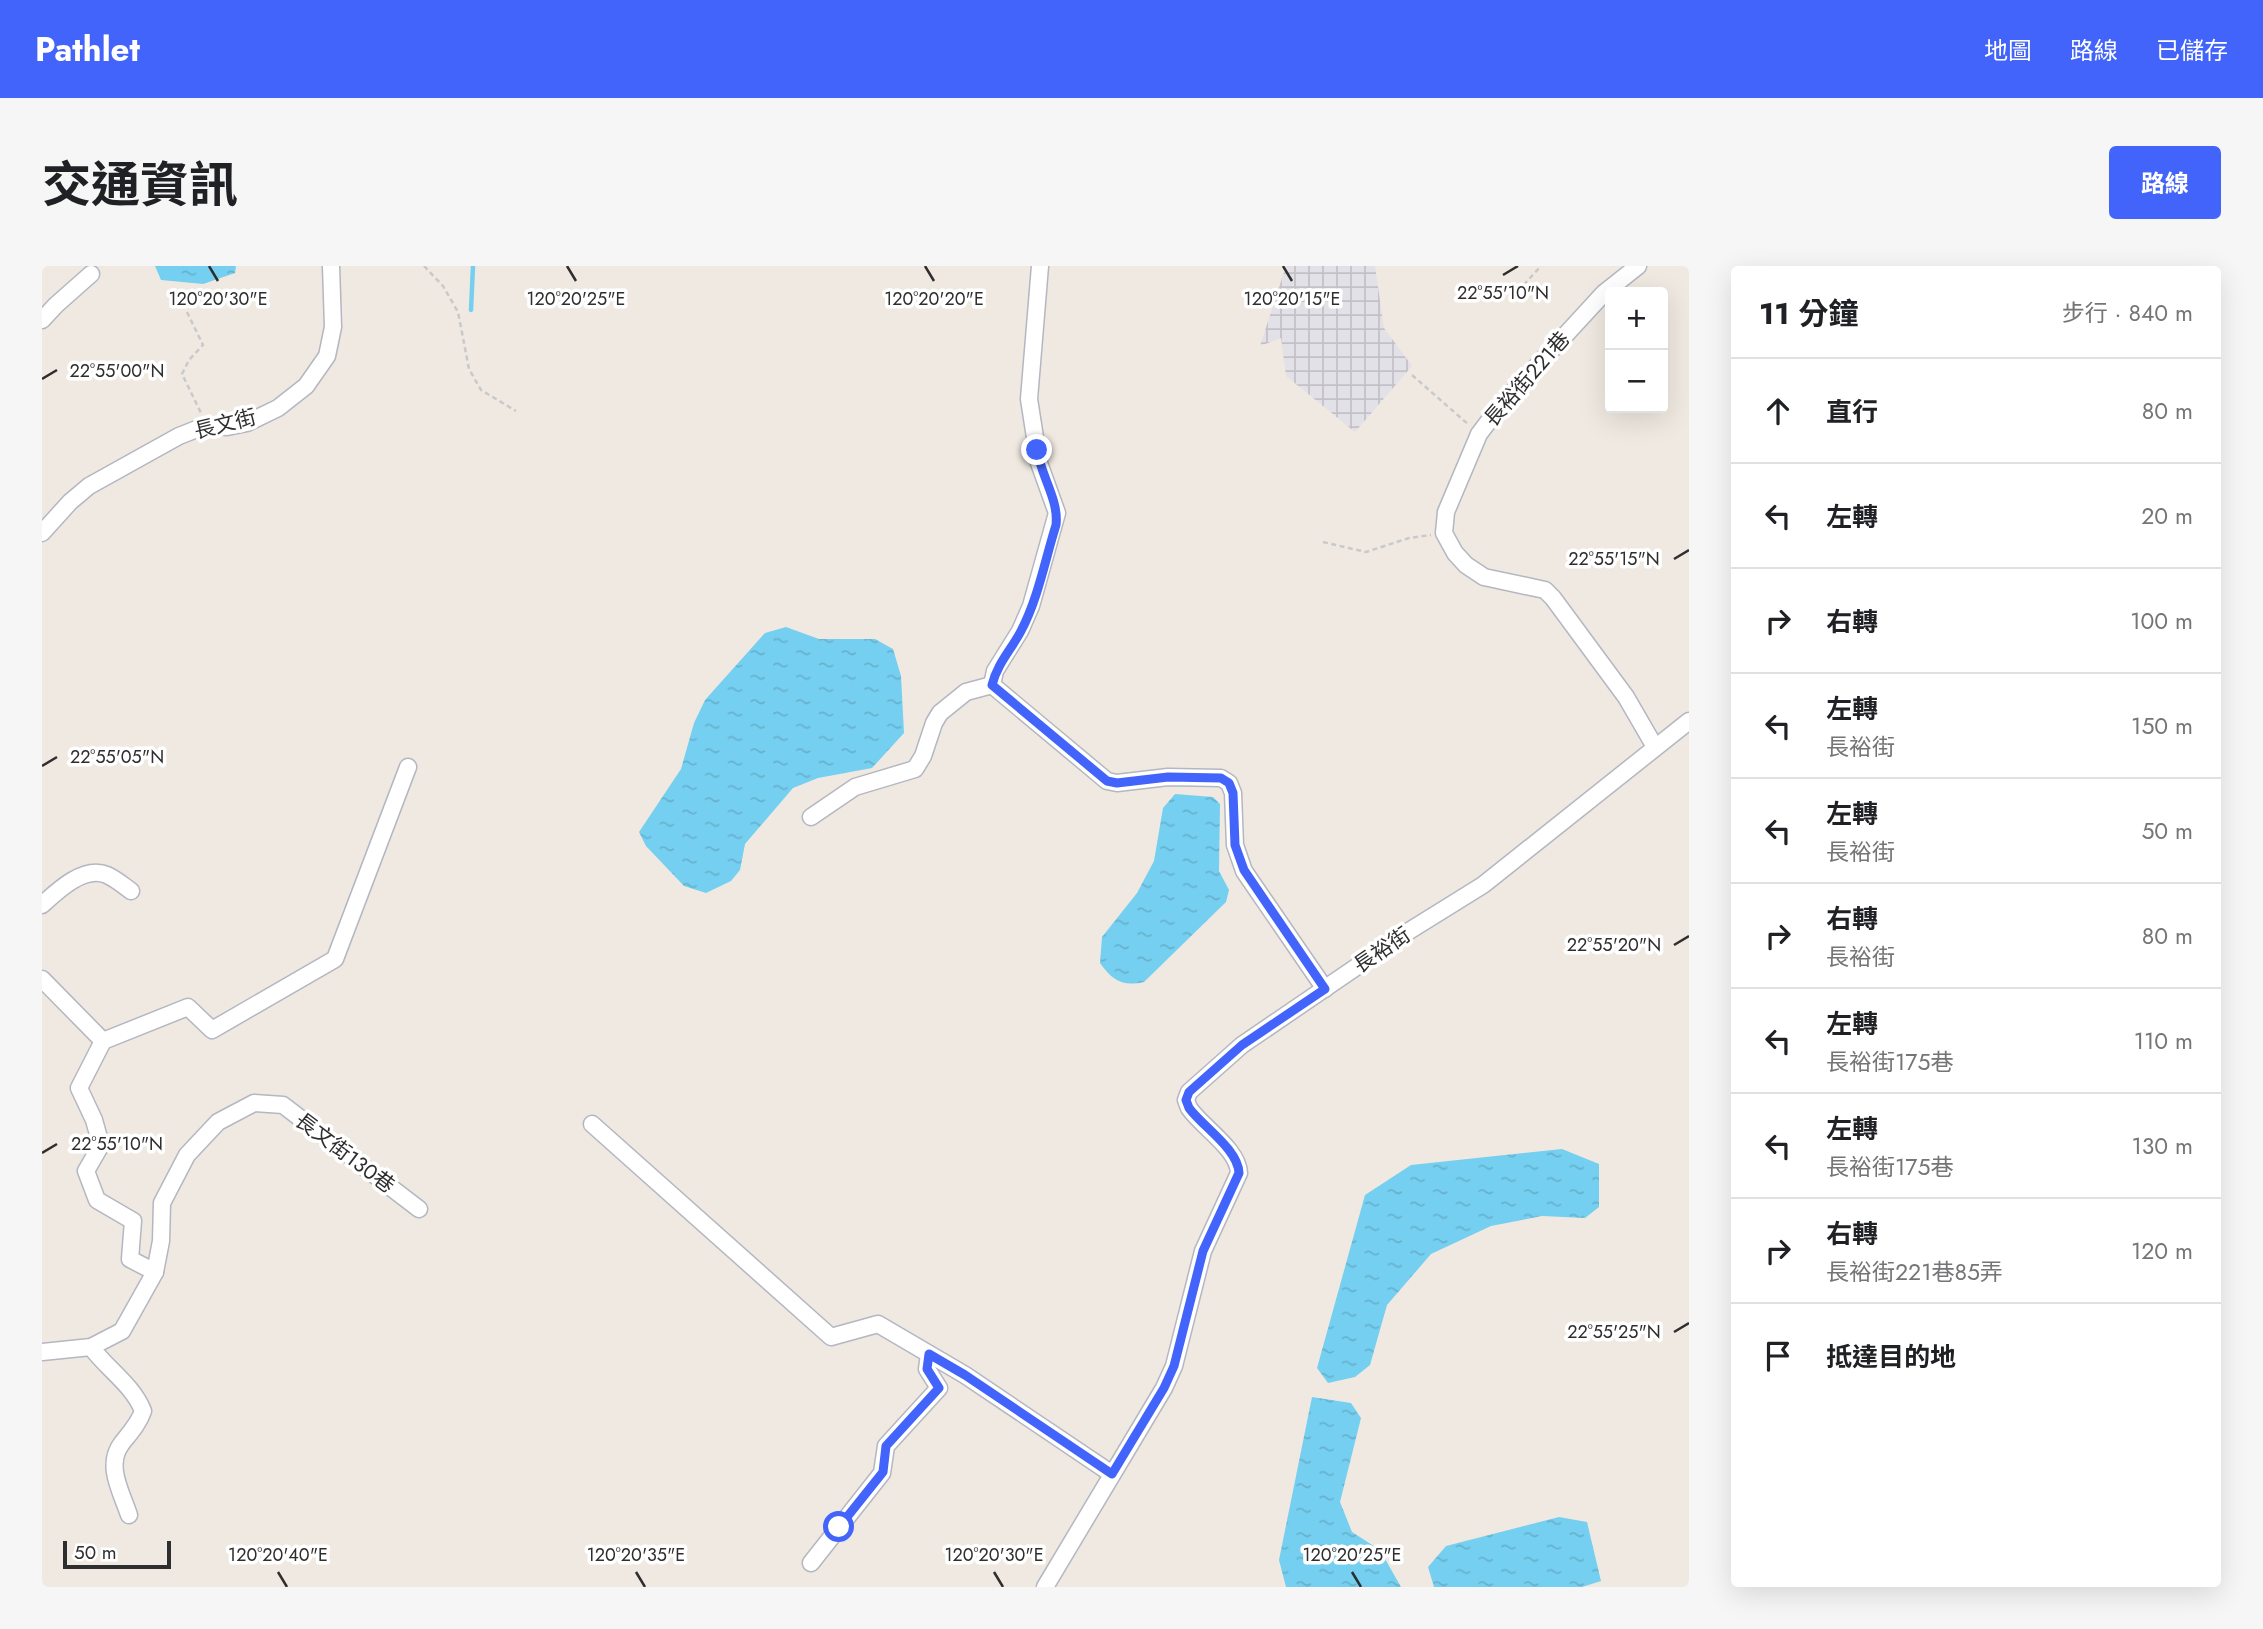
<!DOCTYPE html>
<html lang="zh-TW">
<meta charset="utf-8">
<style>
:root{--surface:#fff;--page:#f6f6f6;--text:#202124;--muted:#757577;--line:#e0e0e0;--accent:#4264fb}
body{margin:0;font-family:Jost,"Noto Sans TC",sans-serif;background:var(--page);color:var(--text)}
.controls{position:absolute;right:21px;top:21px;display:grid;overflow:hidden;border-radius:7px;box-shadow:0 7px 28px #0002}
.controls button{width:63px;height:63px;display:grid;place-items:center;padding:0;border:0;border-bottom:2px solid var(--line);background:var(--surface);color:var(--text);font:35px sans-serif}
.scale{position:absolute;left:21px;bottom:18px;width:108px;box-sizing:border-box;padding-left:7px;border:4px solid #2e2e2e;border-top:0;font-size:19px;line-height:24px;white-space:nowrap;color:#2e2e2e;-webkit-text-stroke:5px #fff;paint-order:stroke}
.stop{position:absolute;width:21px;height:21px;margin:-16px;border:5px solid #4264fb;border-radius:50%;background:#fff}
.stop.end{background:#4264fb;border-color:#fff;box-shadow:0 2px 7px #0008}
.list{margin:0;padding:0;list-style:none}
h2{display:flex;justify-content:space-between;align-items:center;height:91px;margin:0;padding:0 28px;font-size:30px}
h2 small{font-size:23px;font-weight:400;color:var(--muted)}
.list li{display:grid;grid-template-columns:46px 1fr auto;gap:21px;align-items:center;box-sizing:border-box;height:105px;padding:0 28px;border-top:2px solid var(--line)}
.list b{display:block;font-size:26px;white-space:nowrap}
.list p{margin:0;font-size:23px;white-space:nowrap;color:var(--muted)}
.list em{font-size:23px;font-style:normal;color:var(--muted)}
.icon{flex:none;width:38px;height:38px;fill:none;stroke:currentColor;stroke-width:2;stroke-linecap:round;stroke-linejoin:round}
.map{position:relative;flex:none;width:1647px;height:1321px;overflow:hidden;border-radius:7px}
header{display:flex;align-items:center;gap:42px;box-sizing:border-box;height:98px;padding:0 35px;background:var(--accent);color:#fff}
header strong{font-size:33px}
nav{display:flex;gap:38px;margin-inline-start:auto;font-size:24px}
.intro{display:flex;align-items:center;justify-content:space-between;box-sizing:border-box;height:168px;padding:0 42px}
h1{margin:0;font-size:49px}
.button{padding:18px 32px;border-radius:7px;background:var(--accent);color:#fff;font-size:24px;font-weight:700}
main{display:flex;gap:42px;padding:0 42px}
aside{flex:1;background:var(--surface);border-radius:7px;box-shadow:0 7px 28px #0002}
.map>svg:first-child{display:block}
.industrial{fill:url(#industrial-grid)}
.water{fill:url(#water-ripples)}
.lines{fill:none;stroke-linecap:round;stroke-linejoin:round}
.stream{stroke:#75cff0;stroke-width:4.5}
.minor-casing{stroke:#b4b7c1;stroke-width:19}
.path{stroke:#c9c9c9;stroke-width:2.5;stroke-dasharray:5 3.5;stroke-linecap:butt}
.minor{stroke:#fff;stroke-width:16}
.route{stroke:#4264fb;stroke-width:9}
.ticks{fill:none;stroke:#2e2e2e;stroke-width:2.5}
.labels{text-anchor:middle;stroke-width:7;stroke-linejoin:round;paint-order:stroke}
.street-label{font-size:21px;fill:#2e2e2e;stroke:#fff}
.ticks-label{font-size:18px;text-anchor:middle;fill:#2e2e2e;stroke:#fff;stroke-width:7;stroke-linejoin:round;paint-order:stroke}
</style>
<header>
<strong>Pathlet</strong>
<nav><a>地圖</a><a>路線</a><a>已儲存</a></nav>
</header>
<div class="intro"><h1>交通資訊</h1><a class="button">路線</a></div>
<main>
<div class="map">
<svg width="1647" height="1321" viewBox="0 0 1647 1321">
<defs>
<pattern id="industrial-grid" width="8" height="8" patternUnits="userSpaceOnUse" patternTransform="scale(1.75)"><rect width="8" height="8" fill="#e3e1e8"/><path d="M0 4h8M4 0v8" fill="none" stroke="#c3c1c7"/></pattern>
<pattern id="water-ripples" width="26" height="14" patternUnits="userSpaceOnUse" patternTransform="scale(1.75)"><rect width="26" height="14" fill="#75cff0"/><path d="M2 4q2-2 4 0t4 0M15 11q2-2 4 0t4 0" fill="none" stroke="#66b2ce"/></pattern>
</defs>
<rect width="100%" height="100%" fill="#efe9e1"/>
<polygon class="industrial" points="1244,0 1333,0 1342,62 1370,100 1313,166 1244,110 1239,72 1218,80"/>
<g class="water">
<polygon points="113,0 194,0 193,7 161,18 119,14"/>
<polygon points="744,361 777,373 833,373 851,383 859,410 862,467 830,502 776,512 751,522 703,578 698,604 689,615 664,627 642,620 604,580 597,566 639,503 652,457 663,434 723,367"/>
<path d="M1133,528L1171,531L1178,538L1177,605L1187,624L1184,636L1102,716C1080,721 1070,714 1058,697L1060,671L1095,627L1112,595L1121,542Z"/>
<polygon points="1520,883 1557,898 1557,941 1543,952 1500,950 1449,960 1389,988 1345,1039 1328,1099 1313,1111 1286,1117 1275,1102 1323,929 1369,899"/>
<polygon points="1270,1131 1309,1137 1319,1152 1298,1236 1310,1266 1338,1284 1359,1321 1244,1321 1237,1294"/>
<polygon points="1517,1251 1545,1256 1559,1315 1540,1321 1392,1321 1386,1301 1404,1280"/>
</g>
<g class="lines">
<polyline class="stream" points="429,44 431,0"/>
<g class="minor-casing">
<g id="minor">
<polyline points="1596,0 1562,27 1459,139 1437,168 1404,246 1402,267 1413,287 1424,299 1442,311 1503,324 1511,332 1584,431 1613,481"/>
<polyline points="0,54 14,39 49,8"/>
<polyline points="0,267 28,236 47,220 137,170 165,159 185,161 205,157 236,142 264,120 285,90 291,61 289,0"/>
<polyline points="950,419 953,405 978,365 989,340 1015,247 997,197 987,133 998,0"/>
<polyline points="769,551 813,521 873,503 881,490 892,457 898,447 924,426 950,419 1065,515 1075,517 1126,511 1179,512 1187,517 1191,527 1193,579 1202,605 1283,723"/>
<path d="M0,639C15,625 42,599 65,609C74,613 82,620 89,625"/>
<polyline points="0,713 61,775"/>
<polyline points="550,858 789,1071 836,1058 923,1109 1070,1208"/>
<polyline points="113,1006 88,993 91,955 55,934 44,905 59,879 52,854 37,822 61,775 146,741 170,764 293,693 366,501"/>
<path d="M49,1081C65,1103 91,1119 101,1145C97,1157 88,1167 80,1177C63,1199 79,1225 87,1249"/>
<polyline points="0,1086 49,1081 80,1065 113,1006 119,975 120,937 145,889 176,856 212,837 241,839 377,943"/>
<polyline points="769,1297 840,1207 844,1180 897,1122 885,1103 887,1088"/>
<path d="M1003,1321L1122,1122L1132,1100L1161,985L1197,907C1196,883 1161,862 1147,842L1144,834L1147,826L1200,779L1367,665L1441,619L1647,455"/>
</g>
</g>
<g class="path">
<polyline points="382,0 401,20 416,46 427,103 439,124 474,145"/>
<polyline points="1476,25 1499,0"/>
<polyline points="145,46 161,79 147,94 140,108 159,147"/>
<polyline points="1370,109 1427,159"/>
<polyline points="1281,276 1324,286 1367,272 1389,269"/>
</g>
<use href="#minor" class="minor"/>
</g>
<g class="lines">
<path class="route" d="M797,1261L841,1206L844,1180L897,1122L885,1103L887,1088L923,1109L1070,1208L1122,1122L1132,1100L1161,985L1197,907C1196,883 1161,861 1147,842L1144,834L1147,826L1200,779L1283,723L1202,604L1193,579L1191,527L1187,517L1179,512L1126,511L1075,517L1065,515L950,419C955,398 969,384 979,365C996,333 1003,294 1014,259C1017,234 999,210 995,184"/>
</g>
<path class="ticks" d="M167,0L176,15M525,0L534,15M883,0L892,15M1241,0L1250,15M1461,9L1476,0M0,113L15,104M1632,293L1647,284M0,500L15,491M1632,679L1647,670M0,887L15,878M1632,1066L1647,1057M236,1306L245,1321M594,1306L603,1321M952,1306L961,1321M1310,1306L1319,1321"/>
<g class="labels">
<g class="street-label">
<text transform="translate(1485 113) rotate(-49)" y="7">長裕街221巷</text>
<text transform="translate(183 158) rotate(-14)" y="7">長文街</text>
<text transform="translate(1340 684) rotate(-34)" y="7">長裕街</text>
<text transform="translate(303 887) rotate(37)" y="7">長文街130巷</text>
</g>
</g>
<g class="ticks-label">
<text x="1461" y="33">22°55'10"N</text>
<text x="176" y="39">120°20'30"E</text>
<text x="534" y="39">120°20'25"E</text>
<text x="892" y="39">120°20'20"E</text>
<text x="1250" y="39">120°20'15"E</text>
<text x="75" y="111">22°55'00"N</text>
<text x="1572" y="299">22°55'15"N</text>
<text x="75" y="497">22°55'05"N</text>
<text x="1572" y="685">22°55'20"N</text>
<text x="75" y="884">22°55'10"N</text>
<text x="1572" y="1072">22°55'25"N</text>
<text x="236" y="1295">120°20'40"E</text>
<text x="594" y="1295">120°20'35"E</text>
<text x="952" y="1295">120°20'30"E</text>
<text x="1310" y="1295">120°20'25"E</text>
</g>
</svg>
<div class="controls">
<button>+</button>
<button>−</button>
</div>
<div class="scale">50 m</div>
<div class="stop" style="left:797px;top:1261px"></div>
<div class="stop end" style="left:995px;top:184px"></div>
</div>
<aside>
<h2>11 分鐘<small>步行 · 840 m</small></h2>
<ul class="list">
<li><svg class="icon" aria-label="ahead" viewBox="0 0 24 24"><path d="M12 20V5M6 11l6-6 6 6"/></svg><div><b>直行</b></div><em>80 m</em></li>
<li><svg class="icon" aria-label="left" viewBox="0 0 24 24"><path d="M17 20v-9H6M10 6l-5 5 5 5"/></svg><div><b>左轉</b></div><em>20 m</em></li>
<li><svg class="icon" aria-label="right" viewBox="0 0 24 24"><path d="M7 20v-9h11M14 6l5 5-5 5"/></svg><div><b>右轉</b></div><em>100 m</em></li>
<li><svg class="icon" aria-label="left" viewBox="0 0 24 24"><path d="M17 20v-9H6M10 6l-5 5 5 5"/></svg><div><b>左轉</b><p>長裕街</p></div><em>150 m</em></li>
<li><svg class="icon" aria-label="left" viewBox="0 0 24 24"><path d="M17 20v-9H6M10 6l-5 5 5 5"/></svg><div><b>左轉</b><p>長裕街</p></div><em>50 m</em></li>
<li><svg class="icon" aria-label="right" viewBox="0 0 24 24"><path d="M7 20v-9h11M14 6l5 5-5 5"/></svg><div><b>右轉</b><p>長裕街</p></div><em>80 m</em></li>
<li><svg class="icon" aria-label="left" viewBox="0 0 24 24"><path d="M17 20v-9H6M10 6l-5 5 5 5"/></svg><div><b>左轉</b><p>長裕街175巷</p></div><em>110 m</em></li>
<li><svg class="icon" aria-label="left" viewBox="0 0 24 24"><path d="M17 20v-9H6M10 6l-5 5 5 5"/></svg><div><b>左轉</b><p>長裕街175巷</p></div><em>130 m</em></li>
<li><svg class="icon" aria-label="right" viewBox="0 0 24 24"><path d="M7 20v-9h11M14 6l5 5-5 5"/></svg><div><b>右轉</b><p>長裕街221巷85弄</p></div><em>120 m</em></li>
<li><svg class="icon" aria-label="arrive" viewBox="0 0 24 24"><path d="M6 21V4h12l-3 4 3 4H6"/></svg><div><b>抵達目的地</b></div></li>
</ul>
</aside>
</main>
